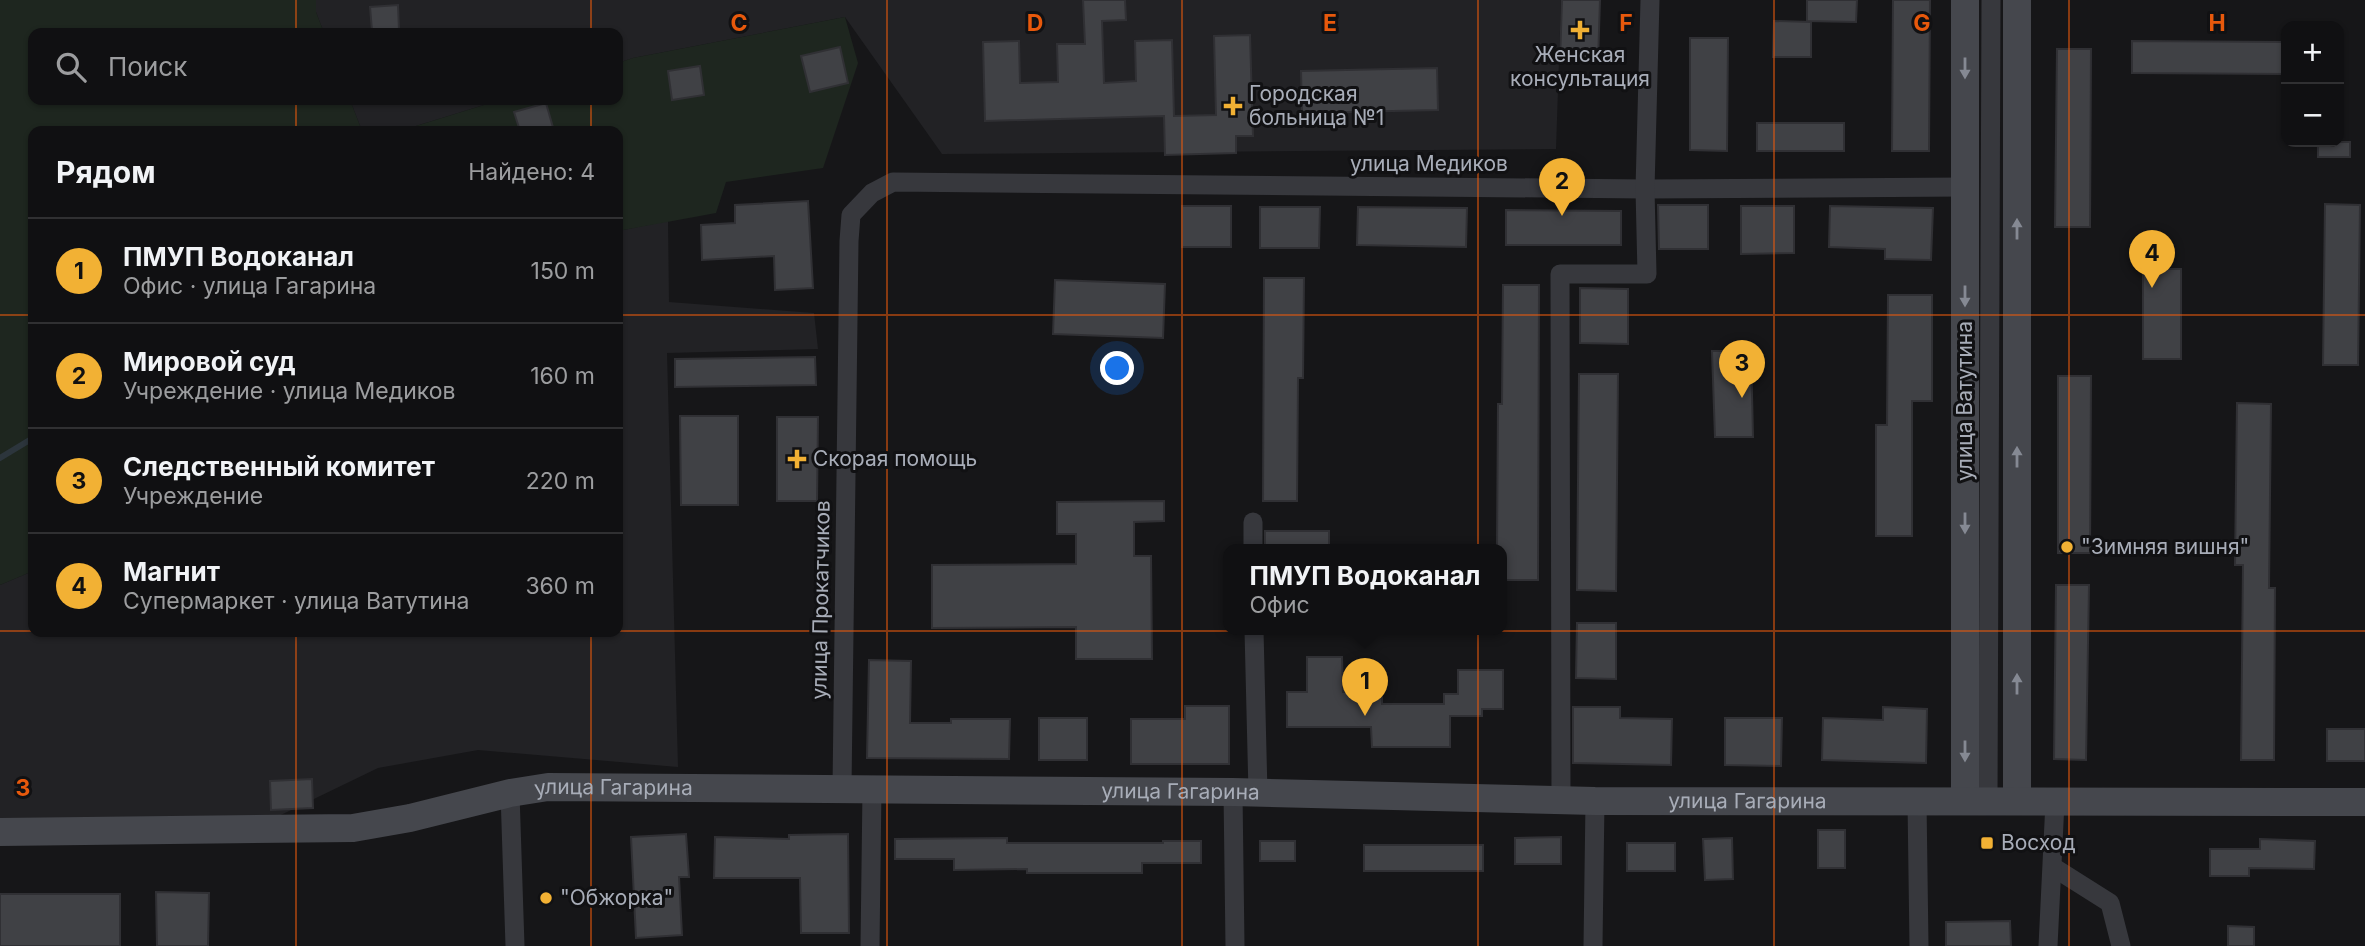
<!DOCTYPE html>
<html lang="ru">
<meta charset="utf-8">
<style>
:root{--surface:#101012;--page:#19191b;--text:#f1f3f6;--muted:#9c9d9f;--line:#303032;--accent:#f2b134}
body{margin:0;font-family:Inter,sans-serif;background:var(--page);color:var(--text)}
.controls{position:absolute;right:21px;top:21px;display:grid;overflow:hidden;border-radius:14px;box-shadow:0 2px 5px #0004}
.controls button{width:63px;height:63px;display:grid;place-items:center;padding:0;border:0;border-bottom:2px solid var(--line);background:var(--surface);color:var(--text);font:35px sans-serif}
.you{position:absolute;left:1118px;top:369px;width:24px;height:24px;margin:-18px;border:5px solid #fff;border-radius:50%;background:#1a73e8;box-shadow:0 0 0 10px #1a73e833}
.badge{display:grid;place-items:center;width:46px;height:46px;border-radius:50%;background:var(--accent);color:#111;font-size:23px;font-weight:700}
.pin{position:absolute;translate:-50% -58px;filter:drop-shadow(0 2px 4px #0008)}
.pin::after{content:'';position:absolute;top:37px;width:24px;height:21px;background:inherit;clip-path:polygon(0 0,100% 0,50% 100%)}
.popup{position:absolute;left:1223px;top:544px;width:284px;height:91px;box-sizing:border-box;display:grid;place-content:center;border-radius:14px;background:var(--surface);filter:drop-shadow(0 2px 5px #0005);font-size:23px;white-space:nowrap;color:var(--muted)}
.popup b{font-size:26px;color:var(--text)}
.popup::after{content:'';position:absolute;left:50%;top:100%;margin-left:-14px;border:14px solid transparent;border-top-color:var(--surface)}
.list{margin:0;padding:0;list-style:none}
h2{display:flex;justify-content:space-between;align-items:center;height:91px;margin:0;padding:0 28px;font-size:30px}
h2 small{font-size:23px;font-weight:400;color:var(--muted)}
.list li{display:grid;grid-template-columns:46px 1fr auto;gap:21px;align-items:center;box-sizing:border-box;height:105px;padding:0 28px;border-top:2px solid var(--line)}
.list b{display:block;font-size:26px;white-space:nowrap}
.list p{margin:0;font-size:23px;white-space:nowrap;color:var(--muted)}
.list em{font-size:23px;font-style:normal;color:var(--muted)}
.icon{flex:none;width:38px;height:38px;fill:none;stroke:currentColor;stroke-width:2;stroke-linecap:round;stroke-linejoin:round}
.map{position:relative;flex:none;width:2365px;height:946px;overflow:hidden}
.search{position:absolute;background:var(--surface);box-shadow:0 2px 5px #0004;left:28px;top:28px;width:595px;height:77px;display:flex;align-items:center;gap:18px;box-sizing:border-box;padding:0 24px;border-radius:14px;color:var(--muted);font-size:26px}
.panel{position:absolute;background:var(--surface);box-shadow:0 2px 5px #0004;left:28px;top:126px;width:595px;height:511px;border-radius:14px}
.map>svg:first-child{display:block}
.built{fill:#222225}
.green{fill:#1e261f}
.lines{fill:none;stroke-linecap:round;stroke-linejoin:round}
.stream{stroke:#2c353c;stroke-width:6}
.building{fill:#404145;stroke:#303034;stroke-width:2}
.street{stroke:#37383d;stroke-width:19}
.secondary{stroke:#45474d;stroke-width:28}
.oneway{fill:#858993}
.grid{fill:none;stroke:#e8590c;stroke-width:2;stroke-opacity:0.55}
.poi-dot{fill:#f2b134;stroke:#111113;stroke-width:2.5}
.labels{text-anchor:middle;stroke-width:6;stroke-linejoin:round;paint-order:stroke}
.poi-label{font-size:21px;fill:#a8adb8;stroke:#111113;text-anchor:start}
.street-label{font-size:21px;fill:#a8adb8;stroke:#111113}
.grid-label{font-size:23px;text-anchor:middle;font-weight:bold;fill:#e8590c;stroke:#111113;stroke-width:6;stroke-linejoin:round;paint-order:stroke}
</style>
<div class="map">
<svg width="2365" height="946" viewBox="0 0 2365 946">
<rect width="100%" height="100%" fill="#161618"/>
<g class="built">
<polygon points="316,0 1561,0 1556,149 942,154 845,17 633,58 618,63 618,33 324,33 316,12"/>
<polygon points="350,100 500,100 400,131 362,131"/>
<polygon points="668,221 669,302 814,313 818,349 667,353 678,767 478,750 378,768 256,827 0,820 0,585 33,571 33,632 618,632 618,231"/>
</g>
<g class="green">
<polygon points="0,0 316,0 316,12 324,33 33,33 33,100 350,100 362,131 33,131 33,571 0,585"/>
<polygon points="845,17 858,63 823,168 726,182 716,213 618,231 618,131 400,131 500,100 618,100 618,63 633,58"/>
</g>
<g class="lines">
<polyline class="stream" points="0,458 33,438"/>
</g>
<g class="building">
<polygon points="1083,0 1125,0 1126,20 1102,21 1104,83 1136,81 1135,41 1172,40 1174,116 1216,115 1214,36 1250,35 1253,136 1236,136 1236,153 1165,155 1164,116 985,121 983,42 1019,41 1020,83 1058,82 1057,44 1085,44"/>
<polygon points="1562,0 1600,0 1598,62 1560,61"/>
<polygon points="1807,0 1857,0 1856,22 1807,21"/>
<polygon points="1893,0 1930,0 1929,151 1892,151"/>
<polygon points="398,5 399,30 372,31 370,7"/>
<polygon points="1774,21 1811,22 1811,57 1773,57"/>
<polygon points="1690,38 1728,38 1727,151 1690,150"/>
<polygon points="2132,41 2286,42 2286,74 2132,73"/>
<polygon points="840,47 848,83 810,92 801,56"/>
<polygon points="2057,49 2091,49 2090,227 2055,227"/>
<polygon points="700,66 704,95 672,100 668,71"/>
<polygon points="1437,68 1438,110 1302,113 1301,71"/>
<polygon points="546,103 554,131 520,131 514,112"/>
<rect x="1757" y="123" width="87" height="28"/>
<rect x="2318" y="142" width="32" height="15"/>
<polygon points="808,201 813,288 775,290 774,256 702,260 701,225 735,223 735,205"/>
<polygon points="2325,204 2360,205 2358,365 2323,365"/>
<polygon points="1658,205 1708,205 1708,249 1659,249"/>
<rect x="1182" y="206" width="49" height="41"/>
<polygon points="1741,206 1794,206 1794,253 1741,254"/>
<polygon points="1830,206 1933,208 1931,260 1885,259 1885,249 1829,247"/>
<polygon points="1260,207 1320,207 1319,248 1260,248"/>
<polygon points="1358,207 1467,208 1466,247 1357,245"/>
<polygon points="1506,210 1621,211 1621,245 1506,245"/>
<rect x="2143" y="269" width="38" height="90"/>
<polygon points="1264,278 1304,278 1303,378 1298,378 1297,501 1263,501"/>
<polygon points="1055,280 1165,284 1163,338 1053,334"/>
<polygon points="1503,285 1539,285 1538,580 1502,580 1502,550 1497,550 1498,404 1502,404"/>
<polygon points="1580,288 1628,289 1628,344 1580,343"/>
<polygon points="1888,295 1932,295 1932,401 1912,401 1912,536 1876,536 1876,425 1887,425"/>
<polygon points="1712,351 1751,351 1753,437 1715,437"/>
<polygon points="815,357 816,385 675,387 675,359"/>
<polygon points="1579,374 1618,374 1616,591 1577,590"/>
<polygon points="2058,376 2091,376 2090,553 2058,553"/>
<polygon points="2237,403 2271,404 2269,588 2275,588 2274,760 2241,760 2243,565 2235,565"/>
<polygon points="680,416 738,416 738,505 681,505"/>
<polygon points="777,417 818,417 817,501 777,501"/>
<polygon points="1164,501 1164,521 1134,522 1134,556 1151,556 1152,659 1076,659 1076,627 932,628 932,565 1076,564 1076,534 1057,534 1057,502"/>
<rect x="1265" y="531" width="64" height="19"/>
<polygon points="2056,585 2089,585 2086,760 2054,759"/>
<polygon points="1577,623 1616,623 1616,679 1576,678"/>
<polygon points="1307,657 1342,657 1343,692 1382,691 1382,704 1444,704 1444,694 1458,694 1458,670 1503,670 1503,709 1482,709 1482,716 1450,716 1450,747 1372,747 1371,727 1287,727 1287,692 1307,692"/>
<polygon points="869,660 911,661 910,723 951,723 951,719 1010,719 1009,759 867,758"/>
<polygon points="1185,706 1229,706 1229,764 1131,764 1131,719 1185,719"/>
<polygon points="1573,707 1620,707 1620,718 1672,719 1671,765 1573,763"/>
<polygon points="1883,707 1927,709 1926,763 1822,760 1823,718 1883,720"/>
<rect x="1039" y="718" width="48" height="42"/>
<polygon points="1725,718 1782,718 1781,766 1725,765"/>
<rect x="2327" y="729" width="38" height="32"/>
<polygon points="312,779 313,808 271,810 270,781"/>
<rect x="1818" y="830" width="27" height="38"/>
<polygon points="686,834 689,877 679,877 682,935 636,938 631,837"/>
<polygon points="848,834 849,933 801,933 800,878 714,878 715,837 789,839 789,835"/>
<polygon points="1561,837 1561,864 1515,864 1515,838"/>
<polygon points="1007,838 1007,843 1163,843 1163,841 1201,841 1201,863 1142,863 1142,873 1027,873 1027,869 954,870 954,859 895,859 895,839"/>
<polygon points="1732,838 1733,879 1705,880 1703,839"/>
<polygon points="2260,839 2315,841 2314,869 2249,868 2249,876 2210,876 2210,849 2260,849"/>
<rect x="1260" y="841" width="35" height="20"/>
<rect x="1627" y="843" width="48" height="28"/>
<rect x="1364" y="845" width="119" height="26"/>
<polygon points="156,892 209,893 208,946 157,946"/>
<rect x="0" y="894" width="120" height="52"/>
<polygon points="2010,921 2011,946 1946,946 1946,922"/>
<polygon points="2228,926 2254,927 2254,946 2228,946"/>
</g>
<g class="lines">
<g class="street">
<polyline points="1253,522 1253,550"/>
<polyline points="1254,630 1258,793"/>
<polyline points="842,788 849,241 851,215 872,193 893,182 1645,189 1965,187"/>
<polyline points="1233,792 1235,946"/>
<polyline points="510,793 515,946"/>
<polyline points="1561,800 1560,274 1647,274 1645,189 1650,0"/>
<polyline points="1917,801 1919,946"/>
<polyline points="1988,801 1991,0"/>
<polyline points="2053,867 2110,903 2121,946"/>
<polyline points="870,946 872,788"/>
<polyline points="1593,946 1595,801"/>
<polyline points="2048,946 2055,802"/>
</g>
<g class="secondary">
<polyline points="1965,801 1965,0"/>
<polyline points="2017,801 2017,0"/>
<path id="s1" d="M0,832L353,828L410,818L510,793L548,787L1233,792L1595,801L2365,802"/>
</g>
</g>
<defs><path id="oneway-solid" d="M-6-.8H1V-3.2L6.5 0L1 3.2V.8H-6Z" transform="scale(1.75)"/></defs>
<g class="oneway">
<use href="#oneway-solid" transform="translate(1965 68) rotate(90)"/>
<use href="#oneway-solid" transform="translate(2017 229) rotate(-90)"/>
<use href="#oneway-solid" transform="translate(1965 296) rotate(90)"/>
<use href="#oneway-solid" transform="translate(2017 457) rotate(-90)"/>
<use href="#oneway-solid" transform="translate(1965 523) rotate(90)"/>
<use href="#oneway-solid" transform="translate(2017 684) rotate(-90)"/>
<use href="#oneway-solid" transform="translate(1965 751) rotate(90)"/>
</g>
<path class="grid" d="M296,0V33M591,0V33M887,0V946M1182,0V946M1478,0V946M1774,0V946M2069,0V946M296,100V131M591,100V131M0,315H33M618,315H2365M0,631H33M618,631H2365M296,632V946M591,632V946"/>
<g class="poi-dot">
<path d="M1576.5 19.5h7v7h7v7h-7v7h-7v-7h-7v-7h7z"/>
<path d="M1229.5 95.5h7v7h7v7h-7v7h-7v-7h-7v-7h7z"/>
<path d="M793.5 448.5h7v7h7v7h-7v7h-7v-7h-7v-7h7z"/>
<circle cx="2067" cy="547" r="7"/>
<rect x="1980" y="836" width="14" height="14" rx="3.5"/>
<circle cx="546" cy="898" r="7"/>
</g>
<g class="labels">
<g class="poi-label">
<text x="1580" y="62" text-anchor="middle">Женская<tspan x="1580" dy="24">консультация</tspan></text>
<text x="1249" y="101">Городская<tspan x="1249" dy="24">больница №1</tspan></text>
<text x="813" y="466">Скорая помощь</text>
<text x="2081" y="554">"Зимняя вишня"</text>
<text x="2001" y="850">Восход</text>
<text x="560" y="905">"Обжорка"</text>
</g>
<g class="street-label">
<text x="1429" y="171">улица Медиков</text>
<text transform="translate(1965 401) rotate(-90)" y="7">улица Ватутина</text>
<text transform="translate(821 600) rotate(-89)" y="7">улица Прокатчиков</text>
<text dy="7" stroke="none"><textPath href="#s1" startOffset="618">улица Гагарина</textPath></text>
<text dy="7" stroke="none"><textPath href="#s1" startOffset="1185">улица Гагарина</textPath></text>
<text dy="7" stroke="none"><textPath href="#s1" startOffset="1752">улица Гагарина</textPath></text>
</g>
</g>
<g class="grid-label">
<text x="739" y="31">C</text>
<text x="1035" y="31">D</text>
<text x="1330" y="31">E</text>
<text x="1626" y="31">F</text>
<text x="1922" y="31">G</text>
<text x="2217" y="31">H</text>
<text x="23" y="796">3</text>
</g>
</svg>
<div class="controls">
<button>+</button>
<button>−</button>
</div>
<div class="you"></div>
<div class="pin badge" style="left:1365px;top:716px">1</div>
<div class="popup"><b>ПМУП Водоканал</b>Офис</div>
<div class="pin badge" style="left:1562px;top:216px">2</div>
<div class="pin badge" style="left:1742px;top:398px">3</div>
<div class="pin badge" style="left:2152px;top:288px">4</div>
<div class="search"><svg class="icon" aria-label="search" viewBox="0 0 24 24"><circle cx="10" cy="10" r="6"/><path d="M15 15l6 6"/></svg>Поиск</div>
<section class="panel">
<h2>Рядом<small>Найдено: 4</small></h2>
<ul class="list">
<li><span class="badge">1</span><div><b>ПМУП Водоканал</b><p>Офис · улица Гагарина</p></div><em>150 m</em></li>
<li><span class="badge">2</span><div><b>Мировой суд</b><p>Учреждение · улица Медиков</p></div><em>160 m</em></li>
<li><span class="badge">3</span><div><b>Следственный комитет</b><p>Учреждение</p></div><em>220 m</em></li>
<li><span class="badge">4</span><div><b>Магнит</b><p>Супермаркет · улица Ватутина</p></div><em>360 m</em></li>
</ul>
</section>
</div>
